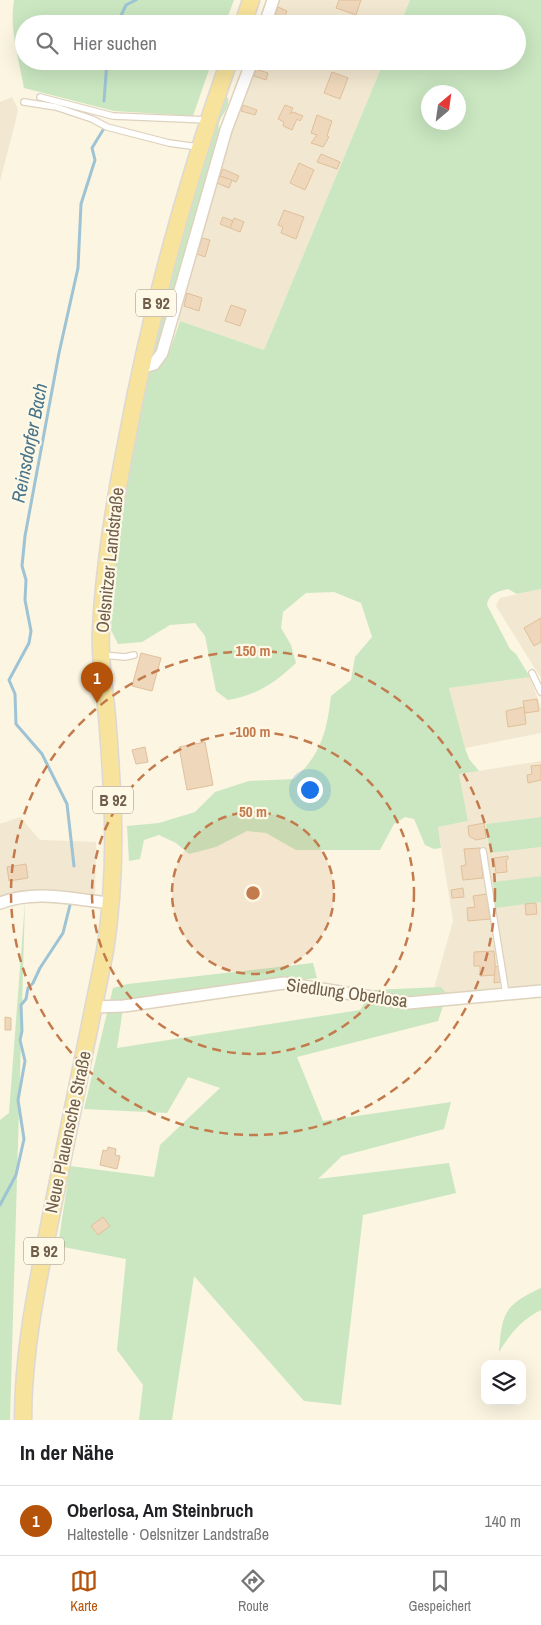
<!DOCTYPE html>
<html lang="de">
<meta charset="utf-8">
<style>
:root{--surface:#fff;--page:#f6f6f6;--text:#202124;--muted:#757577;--line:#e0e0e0;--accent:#b45309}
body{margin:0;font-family:"Archivo Narrow",sans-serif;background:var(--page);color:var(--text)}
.controls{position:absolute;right:15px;bottom:15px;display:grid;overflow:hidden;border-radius:10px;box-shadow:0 5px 20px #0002}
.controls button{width:45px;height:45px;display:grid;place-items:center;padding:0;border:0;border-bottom:1px solid var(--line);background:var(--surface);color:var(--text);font:25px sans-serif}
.compass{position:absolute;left:421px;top:85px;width:45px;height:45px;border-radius:50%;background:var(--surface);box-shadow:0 5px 20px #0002;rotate:29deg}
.you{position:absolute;left:309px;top:789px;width:18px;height:18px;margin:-12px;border:4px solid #fff;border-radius:50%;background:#1a73e8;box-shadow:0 0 0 8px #1a73e833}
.badge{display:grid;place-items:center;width:32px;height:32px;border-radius:50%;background:var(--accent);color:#fff;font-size:16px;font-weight:700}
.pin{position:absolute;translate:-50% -41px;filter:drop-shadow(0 1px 2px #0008)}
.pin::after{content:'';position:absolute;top:26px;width:18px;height:15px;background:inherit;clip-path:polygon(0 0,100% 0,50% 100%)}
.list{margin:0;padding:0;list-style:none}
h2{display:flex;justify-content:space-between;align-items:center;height:65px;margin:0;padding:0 20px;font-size:21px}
h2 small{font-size:16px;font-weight:400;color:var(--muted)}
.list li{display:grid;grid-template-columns:32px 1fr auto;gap:15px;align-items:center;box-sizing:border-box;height:70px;padding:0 20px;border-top:1px solid var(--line)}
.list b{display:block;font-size:19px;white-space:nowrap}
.list p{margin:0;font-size:16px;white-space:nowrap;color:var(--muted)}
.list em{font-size:16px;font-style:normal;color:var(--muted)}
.icon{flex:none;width:28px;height:28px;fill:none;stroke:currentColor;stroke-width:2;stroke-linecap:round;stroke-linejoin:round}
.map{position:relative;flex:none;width:541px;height:1420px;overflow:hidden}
.search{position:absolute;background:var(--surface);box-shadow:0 5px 20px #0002;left:15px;right:15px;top:15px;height:55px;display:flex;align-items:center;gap:12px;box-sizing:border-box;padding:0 18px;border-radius:28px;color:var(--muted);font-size:19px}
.sheet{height:135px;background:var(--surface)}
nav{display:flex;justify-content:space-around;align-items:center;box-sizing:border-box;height:70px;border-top:1px solid var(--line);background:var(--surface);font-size:14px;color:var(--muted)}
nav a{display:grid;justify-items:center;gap:2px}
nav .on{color:var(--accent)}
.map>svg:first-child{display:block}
.residential{fill:#f2e7d0}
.green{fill:#cae7c1;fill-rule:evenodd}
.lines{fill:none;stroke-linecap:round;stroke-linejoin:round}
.stream{stroke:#9ec3d4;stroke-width:3}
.building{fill:#eed7ba;stroke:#e0c09b}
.lane-casing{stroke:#ded2be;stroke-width:8}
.street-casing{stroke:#ded2be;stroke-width:14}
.primary-casing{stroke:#ddd8d4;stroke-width:19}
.lane{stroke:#fff;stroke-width:5.5}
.street{stroke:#fff;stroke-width:11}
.primary{stroke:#f7e39c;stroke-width:16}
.ring{fill:none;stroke:#c37a4c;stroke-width:2.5;stroke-dasharray:9 6}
.labels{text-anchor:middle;stroke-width:4.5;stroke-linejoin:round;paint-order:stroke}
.shield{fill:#fef8e7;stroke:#9b8c79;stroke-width:1}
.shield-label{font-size:16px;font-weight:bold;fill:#705d4a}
.street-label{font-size:18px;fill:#705d4a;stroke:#fef8e7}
.water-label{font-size:19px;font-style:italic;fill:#48748a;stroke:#fef8e7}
.centre{fill:#c37a4c;stroke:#fef8e7;stroke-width:2.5}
.ring-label{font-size:15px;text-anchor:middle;font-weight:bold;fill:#c37a4c;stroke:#fef8e7;stroke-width:4.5;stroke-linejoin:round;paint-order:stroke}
</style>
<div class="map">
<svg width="541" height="1420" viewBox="0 0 541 1420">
<rect width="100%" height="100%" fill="#fbf5e1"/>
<g class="residential">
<polygon points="277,0 410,0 400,24 268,24"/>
<polygon points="255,61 384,61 264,350 180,321 177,318 212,184"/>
<polygon points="12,97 18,109 16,119 0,181 0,102"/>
<polygon points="541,589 541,678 496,606 500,598"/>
<polygon points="530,677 541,708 541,733 465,748 449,688"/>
<polygon points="541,761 541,817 487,824 490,853 541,847 541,876 486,885 501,990 431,999 453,921 438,827 468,821 459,774"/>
<polygon points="20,817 40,840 96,842 95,896 17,892 0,898 0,824"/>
<polygon points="541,902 541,987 510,991 507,987 496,908"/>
</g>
<g class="green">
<path d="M14,0H234L225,24H24V61H212L193,116L114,111L24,88C19,58 9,31 14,0Z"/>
<path d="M410,0H541V589L517,594L508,589C497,592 489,593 487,605L510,649L516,654L530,677L449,688L465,748L469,759L479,771L459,774L468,821L438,827L441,848L434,849L425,845L414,819L405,817L394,824L380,850H296L266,833L247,831L216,847L189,854L176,843L159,835L144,840L140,859L129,861L127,826L159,823L195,812L215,792L249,781L294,779C321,755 327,731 331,696L351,680L355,657L372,637L361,603L334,592L306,593L283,612L281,628L291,645L296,663C275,683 257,695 228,700L216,691L205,636L195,623L170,625L142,642L118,644L111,630L115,550L140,415L149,372L168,356L180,321L264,350L384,61H517V24H400ZM428,92H458V122H428Z"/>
<path d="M225,96L228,98C230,109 222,113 219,123C218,129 220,133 219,138C218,159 204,175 203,198L156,355L151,357L188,205Z"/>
<polygon points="541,817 541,847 490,853 486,824"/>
<polygon points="541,876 541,902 496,908 493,882"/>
<polygon points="25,902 10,1420 0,1420 0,1120 9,1113"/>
<polygon points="313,963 317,978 124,1002 117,1048 360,1010 373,990 441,987 447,994 438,1021 297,1057 323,1121 451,1102 444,1129 342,1156 318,1179 449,1163 456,1193 363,1215 341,1405 304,1401 194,1276 172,1420 139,1420 143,1385 117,1350 126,1259 58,1246 70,1166 154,1177 160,1145 220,1088 188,1077 167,1113 84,1109 113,988 128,984"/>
<path d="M541,1288V1310C521,1320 510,1334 499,1352C502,1313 504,1305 541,1288Z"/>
</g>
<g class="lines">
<g class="stream">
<polyline points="117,24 126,5 136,0"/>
<polyline points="104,101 107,61"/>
<polyline points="74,866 67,804 42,754 16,724 15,694 9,680 29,643 31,631 25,600 26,580 22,566 25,536 59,353 78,268 81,204 95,160 92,148 103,130"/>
<polyline points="0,1205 16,1175 24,1139 18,1100 25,1061 20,1040 22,1031 21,1005 26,999 28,988 33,983 40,968 63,933 70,905"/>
</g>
</g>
<g class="building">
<polygon points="339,0 361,0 356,15 336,8"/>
<polygon points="278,7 287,11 283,21 274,17"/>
<polygon points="256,69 268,73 266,80 254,76"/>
<polygon points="332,72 348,78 340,99 324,93"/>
<polygon points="243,105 257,110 255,115 241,111"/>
<polygon points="285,105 293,108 290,114 293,112 303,116 300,121 297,119 292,130 283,126 284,122 278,119"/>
<polygon points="317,115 332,121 327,136 329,137 323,147 311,143 317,135 311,133"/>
<polygon points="321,154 340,162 337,169 317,162"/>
<polygon points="299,163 314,170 305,190 290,183"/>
<polygon points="223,169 239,176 236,182 220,176"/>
<polygon points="220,176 232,180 229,188 217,183"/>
<polygon points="284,210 304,217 296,239 281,233 283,227 278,225"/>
<polygon points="223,217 233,221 230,228 220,224"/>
<polygon points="234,218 244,222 240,232 230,228"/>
<polygon points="202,238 210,240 205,257 197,254"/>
<polygon points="187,293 202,298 199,311 184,306"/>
<polygon points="231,305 246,310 240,326 225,321"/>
<polygon points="541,618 541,642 534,646 524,628"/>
<polygon points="141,653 161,658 152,691 132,686"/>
<polygon points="537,699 539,711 525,713 523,701"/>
<polygon points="524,707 526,724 508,727 506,711"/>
<polygon points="205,742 213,785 187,790 179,747"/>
<polygon points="145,747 148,762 136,764 132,750"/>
<polygon points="541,765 541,780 528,783 527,775 532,774 531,766"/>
<polygon points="484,823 486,838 476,840 469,836 468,826"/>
<polygon points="480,848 483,878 463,880 461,866 466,865 464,849"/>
<polygon points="508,856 508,859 506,860 507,872 496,873 494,858"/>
<polygon points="26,864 28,878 9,881 7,867"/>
<polygon points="463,888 464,897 452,898 451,890"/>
<polygon points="487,894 490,919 468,921 467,908 475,907 473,896"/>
<polygon points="536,903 537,914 526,915 525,904"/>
<polygon points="494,951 496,975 480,976 480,966 474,966 474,952"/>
<polygon points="498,966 501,982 494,983 495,967"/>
<polygon points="5,1017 11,1018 11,1030 5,1030"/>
<polygon points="108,1147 116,1149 115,1155 120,1156 117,1169 100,1165 103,1150 107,1151"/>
<polygon points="103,1217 110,1226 98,1235 91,1226"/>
</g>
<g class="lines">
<g class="lane-casing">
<g id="lane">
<polyline points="40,97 113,116 208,120"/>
<polyline points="24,102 56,107 92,119 107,127 169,143 198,147"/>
<polyline points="102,655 125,657 134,655"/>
<polyline points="532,673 541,692"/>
<polyline points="483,851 506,994"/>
</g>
</g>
<g class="street-casing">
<g id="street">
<polyline points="265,24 273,0"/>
<polyline points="141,368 154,364 162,353 226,130 252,61"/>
<path d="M0,903C37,889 74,900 112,903"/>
<polyline points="94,1007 124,1006 284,983 408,1003 541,991"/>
</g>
</g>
<g class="primary-casing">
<g id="primary">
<polyline points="243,24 251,0"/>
<path d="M23,1420C23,1349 38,1280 52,1211C69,1124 88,1038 105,951C117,873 114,806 108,729C106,696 99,662 101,629C104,566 114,505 126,444C150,313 185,186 229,61"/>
</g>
</g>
<use href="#lane" class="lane"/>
<use href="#street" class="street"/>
<use href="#primary" class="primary"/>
</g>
<circle cx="253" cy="893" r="81" fill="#c37a4c" fill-opacity=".12"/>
<g class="ring">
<circle cx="253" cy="893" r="81"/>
<circle cx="253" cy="893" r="161"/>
<circle cx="253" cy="893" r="242"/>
</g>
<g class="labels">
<g class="shield">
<rect x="136" y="289.5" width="40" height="27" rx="4"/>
<rect x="93" y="786.5" width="40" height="27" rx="4"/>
<rect x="24" y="1237.5" width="40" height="27" rx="4"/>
</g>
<g class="shield-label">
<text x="156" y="309">B 92</text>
<text x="113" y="806">B 92</text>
<text x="44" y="1257">B 92</text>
</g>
<g class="street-label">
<text transform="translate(110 560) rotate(-84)" y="6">Oelsnitzer Landstraße</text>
<text transform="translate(347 993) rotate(8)" y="6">Siedlung Oberlosa</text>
<text transform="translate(68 1132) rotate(-78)" y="6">Neue Plauensche Straße</text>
</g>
<g class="water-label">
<text transform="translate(29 443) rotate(-79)" y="7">Reinsdorfer Bach</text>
</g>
</g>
<circle cx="253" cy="893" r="8" class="centre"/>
<g class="ring-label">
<text x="253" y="656">150 m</text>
<text x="253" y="737">100 m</text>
<text x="253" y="817">50 m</text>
</g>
</svg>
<div class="controls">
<button><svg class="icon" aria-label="layers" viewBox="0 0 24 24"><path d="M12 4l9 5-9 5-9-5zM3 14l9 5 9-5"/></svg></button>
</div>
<svg class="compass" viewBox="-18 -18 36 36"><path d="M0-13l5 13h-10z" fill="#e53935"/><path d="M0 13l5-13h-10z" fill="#757577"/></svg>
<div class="you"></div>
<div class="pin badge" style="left:97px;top:703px">1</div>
<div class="search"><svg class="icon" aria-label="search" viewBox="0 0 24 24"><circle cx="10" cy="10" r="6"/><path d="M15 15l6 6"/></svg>Hier suchen</div>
</div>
<section class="sheet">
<h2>In der Nähe<small></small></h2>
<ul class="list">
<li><span class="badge">1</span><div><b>Oberlosa, Am Steinbruch</b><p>Haltestelle · Oelsnitzer Landstraße</p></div><em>140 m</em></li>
</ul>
</section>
<nav>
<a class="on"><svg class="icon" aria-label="map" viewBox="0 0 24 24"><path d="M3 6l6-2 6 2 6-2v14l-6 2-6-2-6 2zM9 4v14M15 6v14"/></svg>Karte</a>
<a><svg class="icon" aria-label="directions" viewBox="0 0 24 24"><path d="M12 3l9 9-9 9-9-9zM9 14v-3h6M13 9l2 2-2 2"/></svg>Route</a>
<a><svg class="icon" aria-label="saved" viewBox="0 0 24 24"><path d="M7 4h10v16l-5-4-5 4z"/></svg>Gespeichert</a>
</nav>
